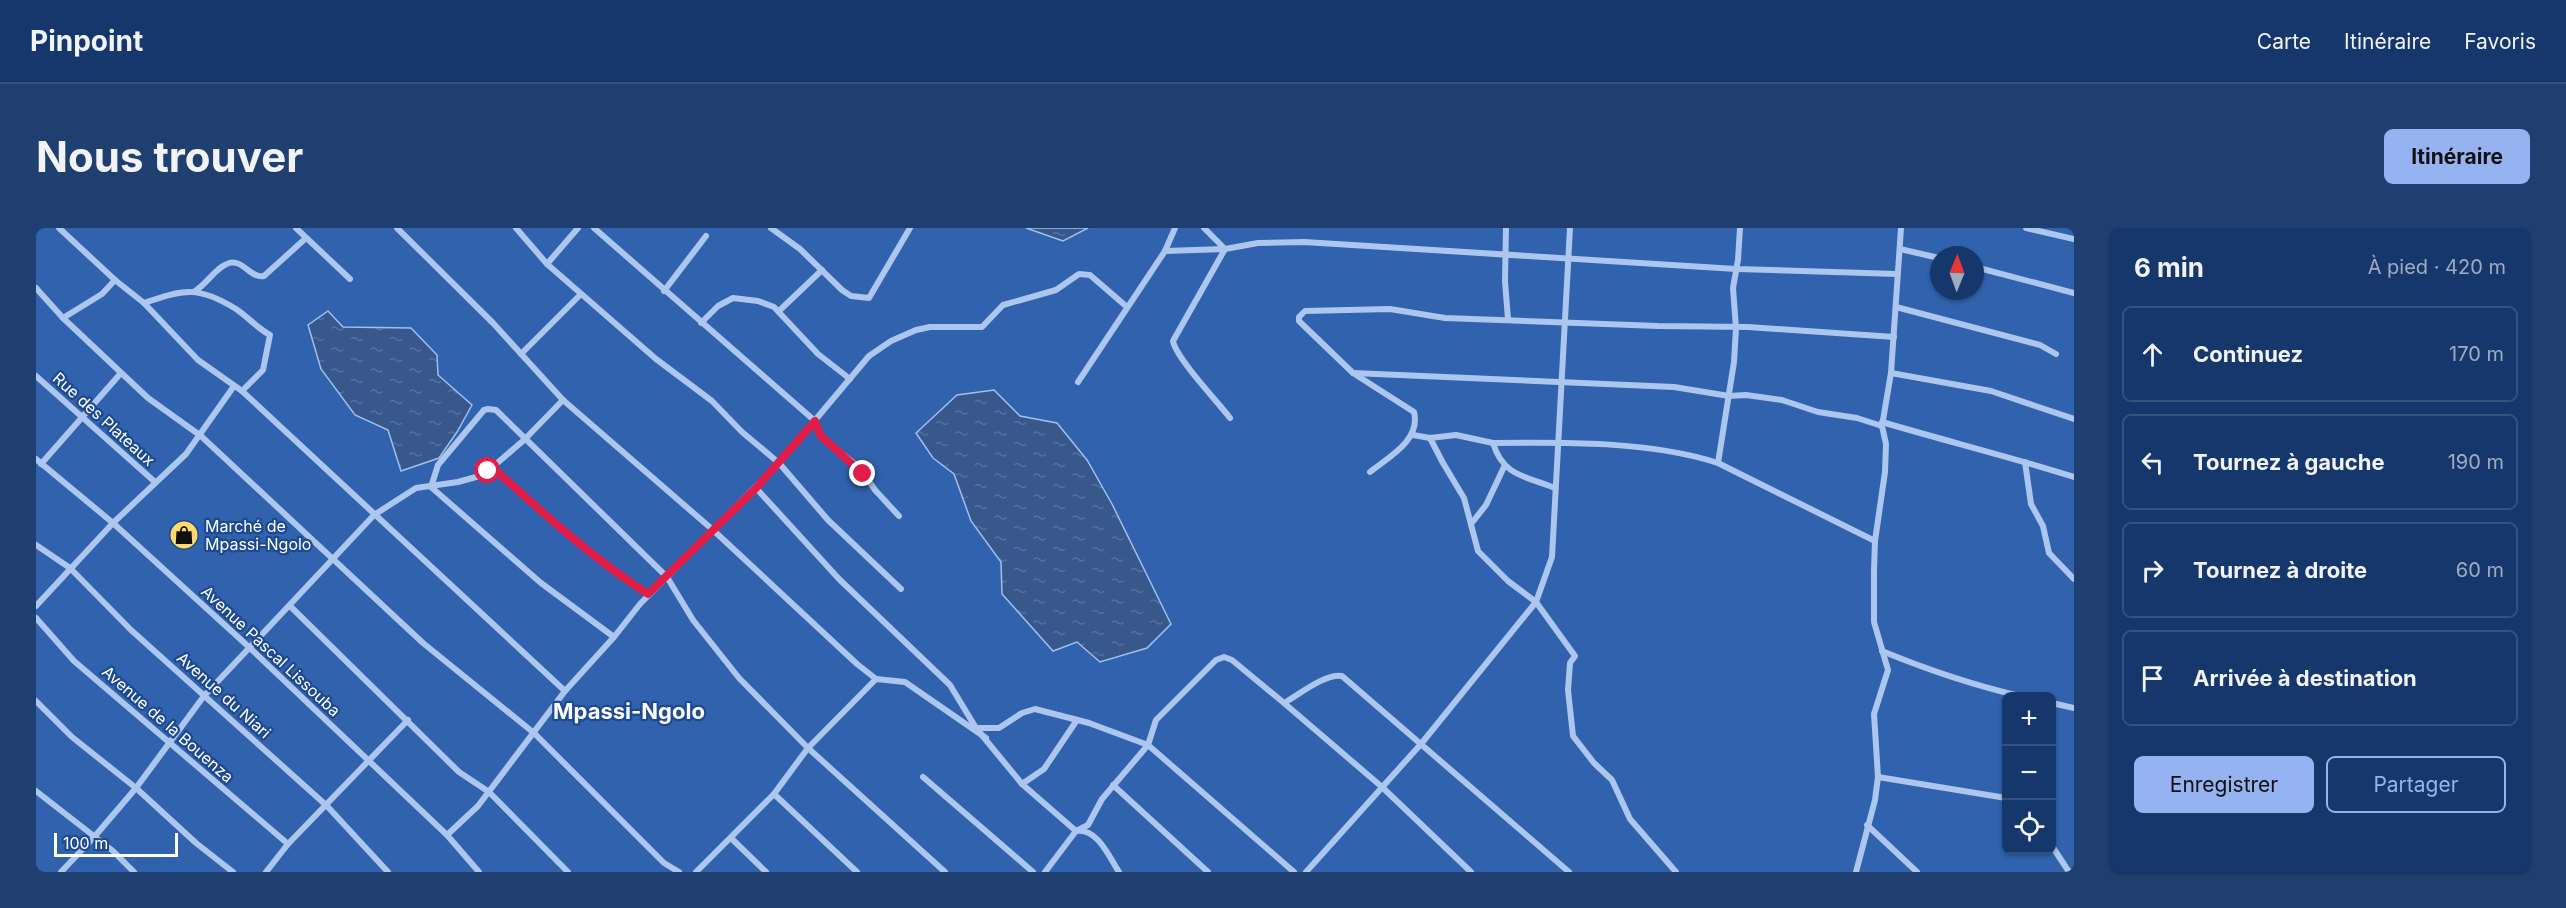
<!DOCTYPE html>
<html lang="fr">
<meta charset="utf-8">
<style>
:root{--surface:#16376b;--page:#1f3f71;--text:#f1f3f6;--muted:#9eacc1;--line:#35517e;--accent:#95b2f1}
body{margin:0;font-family:Inter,sans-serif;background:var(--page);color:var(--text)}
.controls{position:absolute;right:18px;bottom:18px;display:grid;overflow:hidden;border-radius:9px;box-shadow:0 2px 4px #0004}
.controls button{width:54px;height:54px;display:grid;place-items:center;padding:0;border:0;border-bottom:2px solid var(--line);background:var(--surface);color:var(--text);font:30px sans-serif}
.compass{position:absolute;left:1894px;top:18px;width:54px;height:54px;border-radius:50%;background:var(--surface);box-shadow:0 2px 4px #0004;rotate:1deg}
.scale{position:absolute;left:18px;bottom:15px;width:124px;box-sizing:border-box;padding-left:6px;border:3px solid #fff;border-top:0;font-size:16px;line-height:21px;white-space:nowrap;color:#fff;-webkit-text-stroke:4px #1d498f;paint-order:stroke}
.stop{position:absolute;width:18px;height:18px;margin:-14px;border:4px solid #e11d48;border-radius:50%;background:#fff}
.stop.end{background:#e11d48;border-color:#fff;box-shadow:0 2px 6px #0008}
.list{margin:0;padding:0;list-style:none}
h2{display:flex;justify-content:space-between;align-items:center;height:78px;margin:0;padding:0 24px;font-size:26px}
h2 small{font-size:20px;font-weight:400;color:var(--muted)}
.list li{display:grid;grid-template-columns:39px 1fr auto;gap:18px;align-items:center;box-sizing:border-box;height:96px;margin:0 12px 12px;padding:0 12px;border:2px solid var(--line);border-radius:9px}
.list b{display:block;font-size:22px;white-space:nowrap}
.list em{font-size:20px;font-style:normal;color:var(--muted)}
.actions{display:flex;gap:12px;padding:18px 24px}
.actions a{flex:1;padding:14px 0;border:2px solid var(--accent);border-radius:9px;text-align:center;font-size:21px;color:var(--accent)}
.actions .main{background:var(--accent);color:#111}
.icon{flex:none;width:33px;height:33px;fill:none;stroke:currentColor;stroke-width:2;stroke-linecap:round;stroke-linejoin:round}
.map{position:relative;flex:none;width:2038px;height:644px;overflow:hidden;border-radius:9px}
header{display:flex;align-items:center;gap:36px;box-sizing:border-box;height:84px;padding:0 30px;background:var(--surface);border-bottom:2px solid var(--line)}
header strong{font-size:28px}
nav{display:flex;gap:33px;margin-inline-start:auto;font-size:21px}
.intro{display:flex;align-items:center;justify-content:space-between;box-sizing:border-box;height:144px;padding:0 36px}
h1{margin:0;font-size:42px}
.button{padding:15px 27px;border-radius:9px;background:var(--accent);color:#111;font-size:21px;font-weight:700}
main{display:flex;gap:36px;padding:0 36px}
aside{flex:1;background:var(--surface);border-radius:9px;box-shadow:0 2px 4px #0004}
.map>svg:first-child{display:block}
.green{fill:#3062ad;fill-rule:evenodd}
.water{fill:url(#water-ripples);stroke:#9fc0ef;stroke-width:1.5}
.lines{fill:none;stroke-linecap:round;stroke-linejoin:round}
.minor{stroke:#acc6ed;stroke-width:6}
.route{stroke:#e11d48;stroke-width:8}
.labels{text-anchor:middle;stroke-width:4.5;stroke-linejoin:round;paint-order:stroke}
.street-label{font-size:16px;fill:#fff;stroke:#1d498f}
.poi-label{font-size:16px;fill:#fff;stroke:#1d498f;text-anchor:start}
.district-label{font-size:22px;font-weight:bold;fill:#fff;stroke:#1d498f}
</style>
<header>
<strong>Pinpoint</strong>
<nav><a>Carte</a><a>Itinéraire</a><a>Favoris</a></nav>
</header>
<div class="intro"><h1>Nous trouver</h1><a class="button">Itinéraire</a></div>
<main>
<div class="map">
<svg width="2038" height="644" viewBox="0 0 2038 644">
<defs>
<pattern id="water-ripples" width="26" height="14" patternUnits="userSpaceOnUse" patternTransform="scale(1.5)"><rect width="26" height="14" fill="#38588b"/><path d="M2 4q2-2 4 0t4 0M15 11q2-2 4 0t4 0" fill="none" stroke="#56719c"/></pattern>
</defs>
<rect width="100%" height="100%" fill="#1d498f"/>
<path class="green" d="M0,0H2038V644H0ZM1903,27H1939V63H1903ZM1970,469H2016V622H1970Z"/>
<g class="water">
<polygon points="990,0 1052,0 1027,13"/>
<polygon points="292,83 307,99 375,100 401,127 402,147 436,177 421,204 403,230 365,243 352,202 319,187 285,141 272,97"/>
<polygon points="958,162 984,188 1021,195 1051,232 1076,276 1135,396 1111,420 1064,434 1041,414 1017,423 966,366 965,334 935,293 918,246 897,230 880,205 921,167"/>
</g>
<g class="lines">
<g class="minor">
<polyline points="23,0 79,52 108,75 162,132 206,163 529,463"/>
<polyline points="260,0 314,51"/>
<polyline points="361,0 457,95 527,172 677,302 821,436 840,451 869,454 950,510"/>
<polyline points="480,0 511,36 620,131 676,173 706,204 743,235 792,292 865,361"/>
<polyline points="558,0 779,193 784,208 824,240 839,262 863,288"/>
<polyline points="735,0 764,21 806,62 815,68 833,70 874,0"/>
<path d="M1168,0L1189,21L1137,113C1140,130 1182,174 1194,190"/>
<polyline points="1470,0 1469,53 1472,91"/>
<polyline points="1990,0 2038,11"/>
<polyline points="1864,21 1903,30"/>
<polyline points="1129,23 1189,21 1222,15 1268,14 1700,41 1861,46"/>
<polyline points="511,36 542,0"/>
<polyline points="1939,39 2038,65"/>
<polyline points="0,60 27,90 112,170 165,208 387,415 498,505 628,635 643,644"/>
<path d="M159,63C171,56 180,39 193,35C207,31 215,51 228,48L270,10"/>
<polyline points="628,63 670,8"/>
<path d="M108,75C148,61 163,58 200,81C212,89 221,100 234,107L227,142L206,163"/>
<polyline points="1860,79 2004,117 2020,126"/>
<polyline points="743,83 786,42"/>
<polyline points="27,90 66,66 79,52"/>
<polyline points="665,95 682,78 697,70 722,73 738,79 782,126 814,151"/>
<polyline points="485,126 545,66"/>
<polyline points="1317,145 1638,159 1693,168 1710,167 1746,172 1782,184 1821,190 1846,198"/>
<polyline points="1855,145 1955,163 2038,191"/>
<polyline points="0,148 119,254"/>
<polyline points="1042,154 1129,23 1139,0"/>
<path d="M1846,194C1910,213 1975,229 2038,249"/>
<path d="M1377,207L1394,210L1420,207L1457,215C1467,248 1489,248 1519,260"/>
<polyline points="1394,210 1407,235 1428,270 1442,323 1472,353 1500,374 1539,428 1534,435 1532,462 1537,508 1558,535 1576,552 1594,591 1640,644"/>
<path d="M1457,215C1527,214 1614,213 1682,235L1839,313"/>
<polyline points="0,231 77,295 214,420 411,607 443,644"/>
<polyline points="1989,234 1995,276 2007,298 2013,325 2038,351"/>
<polyline points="1682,235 1698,134 1700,100 1697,60 1702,32 1704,0"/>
<polyline points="5,236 85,145"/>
<path d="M456,239C506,284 556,330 613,366"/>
<path d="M1334,244C1353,229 1385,212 1378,184L1317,145L1263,93V89L1269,83L1354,81L1409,90L1622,98L1712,99L1858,109"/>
<polyline points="395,259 402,237 448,182 452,181 460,182 631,349 657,392 703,450 772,520 909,644"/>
<polyline points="395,259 505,355 578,409"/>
<path d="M720,260L803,351L914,457L940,500L986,556L1040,603C1062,600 1073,629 1083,644"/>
<polyline points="1435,296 1450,277 1468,239"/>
<polyline points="0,317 34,340 95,402 291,578 352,644"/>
<polyline points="0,378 77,295 150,226 198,158"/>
<polyline points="254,378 423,544 453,564 532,644"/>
<polyline points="0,390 38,433 252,616"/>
<path d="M1846,423C1892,442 1940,458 1988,469"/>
<polyline points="0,473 36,509 100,560 160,615 197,644"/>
<polyline points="1248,475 1346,559 1435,644"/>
<polyline points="2016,475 2038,480"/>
<polyline points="940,500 963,500 986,485 999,481 1053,495 1112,517 1258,644"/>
<polyline points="887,549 997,644"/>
<polyline points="1842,549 1970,570"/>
<polyline points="986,556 1008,541 1041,492"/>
<polyline points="1077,557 1172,644"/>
<polyline points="0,563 77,623 98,644"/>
<polyline points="738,566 772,520 840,451"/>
<polyline points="1831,597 1881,644"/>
<polyline points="411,607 442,578 529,463 578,409 604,376 743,235 833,128 855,113 880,102 894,99 946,99 967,77 1020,62 1043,46 1054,47 1091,79"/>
<polyline points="695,610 730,644"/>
<polyline points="2016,618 2033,644"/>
<polyline points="25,644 59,608 100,560 168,468 338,287 380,260 422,254 440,249 452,243 488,212 527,172"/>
<polyline points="230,644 252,616 372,492"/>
<polyline points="660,644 738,566 821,644"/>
<path d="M1009,644L1040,603L1052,597L1066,571L1112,517L1120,492L1180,432L1188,429L1196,432L1248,475C1264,466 1288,446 1306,448L1533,644"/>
<polyline points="1270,644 1385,516 1500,374 1516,329 1534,0"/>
<polyline points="1820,644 1839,572 1842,549 1838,486 1852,442 1838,394 1838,343 1839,313 1849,244 1850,216 1846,198 1855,145 1865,0"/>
</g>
</g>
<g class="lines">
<path class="route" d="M452,243L456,239C506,284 556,330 612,366L720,260L779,193L784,207L827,246"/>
</g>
<defs>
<g id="shop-disc" transform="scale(1.5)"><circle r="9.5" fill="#fdda6a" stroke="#1d498f"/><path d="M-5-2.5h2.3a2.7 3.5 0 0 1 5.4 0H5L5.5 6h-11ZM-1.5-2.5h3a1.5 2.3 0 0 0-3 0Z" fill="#111"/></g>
</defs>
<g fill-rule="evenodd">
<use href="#shop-disc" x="148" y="307"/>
</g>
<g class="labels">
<g class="street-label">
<text transform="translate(68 191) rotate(42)" y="6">Rue des Plateaux</text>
<text transform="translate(235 423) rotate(43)" y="6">Avenue Pascal Lissouba</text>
<text transform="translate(188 467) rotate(42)" y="6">Avenue du Niari</text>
<text transform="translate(132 496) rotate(41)" y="6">Avenue de la Bouenza</text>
</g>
<g class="poi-label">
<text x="169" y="304">Marché de<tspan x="169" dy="18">Mpassi-Ngolo</tspan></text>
</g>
<g class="district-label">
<text x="593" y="491">Mpassi-Ngolo</text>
</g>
</g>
</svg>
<div class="controls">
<button>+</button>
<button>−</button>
<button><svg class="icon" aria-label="locate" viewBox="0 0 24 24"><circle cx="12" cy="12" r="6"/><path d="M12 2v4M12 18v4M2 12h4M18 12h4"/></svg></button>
</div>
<svg class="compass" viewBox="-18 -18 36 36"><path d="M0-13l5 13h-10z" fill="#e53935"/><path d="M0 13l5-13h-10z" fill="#9eacc1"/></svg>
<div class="scale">100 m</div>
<div class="stop" style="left:452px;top:243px"></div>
<div class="stop end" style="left:827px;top:246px"></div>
</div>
<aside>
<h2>6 min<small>À pied · 420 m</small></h2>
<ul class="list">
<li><svg class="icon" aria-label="ahead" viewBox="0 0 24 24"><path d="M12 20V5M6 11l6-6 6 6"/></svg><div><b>Continuez</b></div><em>170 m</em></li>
<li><svg class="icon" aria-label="left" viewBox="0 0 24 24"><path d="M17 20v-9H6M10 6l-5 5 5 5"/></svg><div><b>Tournez à gauche</b></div><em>190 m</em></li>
<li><svg class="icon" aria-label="right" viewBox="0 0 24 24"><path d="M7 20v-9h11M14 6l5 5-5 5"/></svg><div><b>Tournez à droite</b></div><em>60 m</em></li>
<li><svg class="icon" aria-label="arrive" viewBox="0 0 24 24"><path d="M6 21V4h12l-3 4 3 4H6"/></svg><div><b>Arrivée à destination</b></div></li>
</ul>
<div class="actions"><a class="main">Enregistrer</a><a>Partager</a></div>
</aside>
</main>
